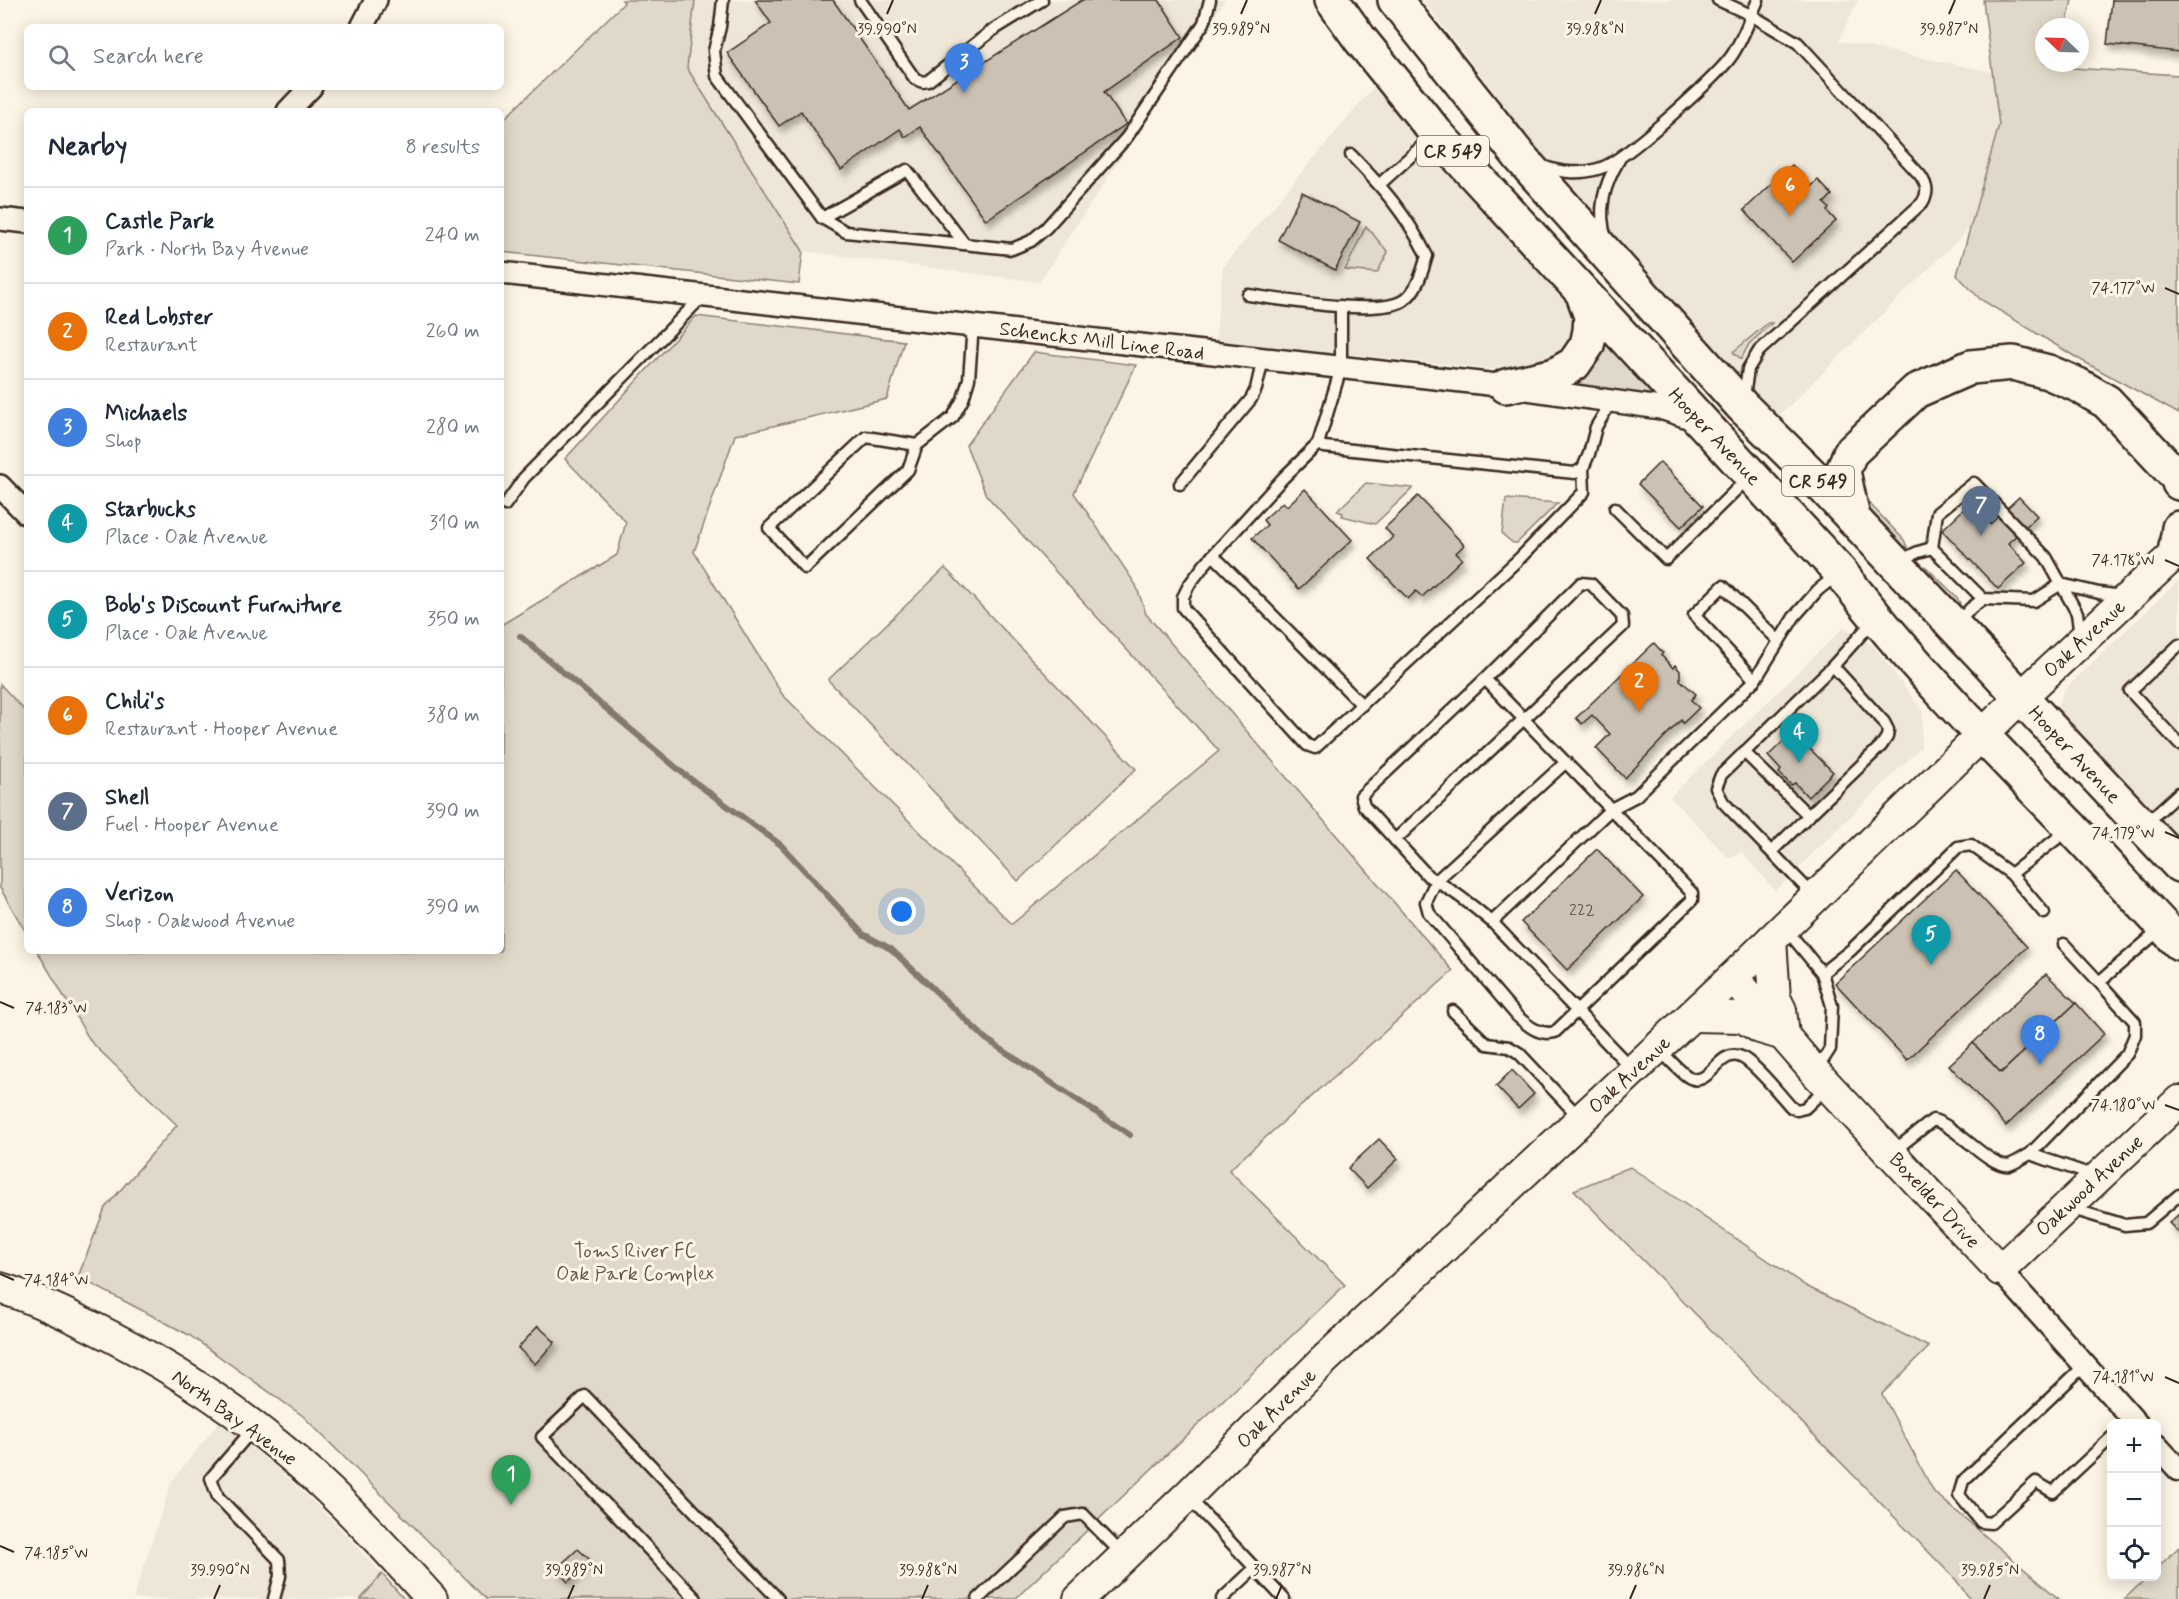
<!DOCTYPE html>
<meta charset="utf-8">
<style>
:root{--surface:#fff;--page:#f2f2f3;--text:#1f2937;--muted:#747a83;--line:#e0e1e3;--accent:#1f6fb2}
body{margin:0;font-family:Mynerve,sans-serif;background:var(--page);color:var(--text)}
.controls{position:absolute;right:18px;bottom:18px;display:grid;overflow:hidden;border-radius:9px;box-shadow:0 3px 15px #0003}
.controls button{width:54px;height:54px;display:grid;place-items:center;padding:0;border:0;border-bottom:2px solid var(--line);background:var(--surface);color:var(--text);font:30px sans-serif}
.compass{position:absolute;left:2035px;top:18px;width:54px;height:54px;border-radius:50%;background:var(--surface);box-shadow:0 3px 15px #0003;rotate:293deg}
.you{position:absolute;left:902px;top:912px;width:21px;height:21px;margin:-15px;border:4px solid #fff;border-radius:50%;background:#1a73e8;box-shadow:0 0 0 9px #1a73e833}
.badge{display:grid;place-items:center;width:39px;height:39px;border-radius:50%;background:var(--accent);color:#fff;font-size:20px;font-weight:700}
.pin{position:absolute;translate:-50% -50px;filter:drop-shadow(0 2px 3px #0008)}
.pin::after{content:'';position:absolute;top:32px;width:21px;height:18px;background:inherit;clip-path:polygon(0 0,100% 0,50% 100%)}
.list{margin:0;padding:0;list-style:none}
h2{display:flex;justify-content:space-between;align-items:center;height:78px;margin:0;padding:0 24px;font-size:26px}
h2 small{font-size:20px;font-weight:400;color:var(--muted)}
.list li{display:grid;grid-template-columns:39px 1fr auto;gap:18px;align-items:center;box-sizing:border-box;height:96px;padding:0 24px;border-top:2px solid var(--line)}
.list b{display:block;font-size:22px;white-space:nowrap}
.list p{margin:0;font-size:20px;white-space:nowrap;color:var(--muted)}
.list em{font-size:20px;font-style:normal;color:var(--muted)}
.icon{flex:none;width:33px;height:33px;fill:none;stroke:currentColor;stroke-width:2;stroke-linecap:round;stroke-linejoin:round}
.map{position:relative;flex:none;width:2179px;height:1599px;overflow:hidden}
.search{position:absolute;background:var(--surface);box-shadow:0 3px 15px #0003;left:24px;top:24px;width:480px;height:66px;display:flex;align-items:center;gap:15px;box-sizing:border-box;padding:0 21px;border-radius:9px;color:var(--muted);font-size:22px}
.panel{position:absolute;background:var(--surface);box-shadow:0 3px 15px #0003;left:24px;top:108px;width:480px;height:846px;border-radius:9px}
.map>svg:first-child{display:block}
.built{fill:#eee6d6}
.green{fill:#e0d8c8;stroke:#8e8173;stroke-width:1.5}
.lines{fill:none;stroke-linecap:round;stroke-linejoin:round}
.stream{stroke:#85796b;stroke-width:6}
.building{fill:#ccc2b3;stroke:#3b2a1e;stroke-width:1.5;filter:url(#shadow)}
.lane-casing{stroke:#3b2a1e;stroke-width:15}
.street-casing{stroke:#3b2a1e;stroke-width:26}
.secondary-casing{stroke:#3b2a1e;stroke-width:34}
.primary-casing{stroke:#3b2a1e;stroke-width:38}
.lane{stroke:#fcf5e5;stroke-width:10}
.street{stroke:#fcf5e5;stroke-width:21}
.secondary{stroke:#fcf5e5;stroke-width:30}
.primary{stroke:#fcf5e5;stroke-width:33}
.ticks{fill:none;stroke:#3b2a1e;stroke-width:2}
.labels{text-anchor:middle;stroke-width:6;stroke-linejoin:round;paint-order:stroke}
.number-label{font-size:16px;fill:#5f5043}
.shield{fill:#fcf5e5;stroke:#75675a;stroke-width:1.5}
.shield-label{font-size:18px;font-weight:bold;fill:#3b2a1e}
.street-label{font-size:20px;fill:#3b2a1e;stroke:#fcf5e5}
.park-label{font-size:20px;fill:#645648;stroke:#fcf5e5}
.ticks-label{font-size:15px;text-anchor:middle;fill:#3b2a1e;stroke:#fcf5e5;stroke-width:6;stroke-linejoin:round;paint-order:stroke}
</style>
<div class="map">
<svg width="2179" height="1599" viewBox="0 0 2179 1599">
<defs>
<filter id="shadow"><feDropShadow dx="3.5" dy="6" stdDeviation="3" flood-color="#0004"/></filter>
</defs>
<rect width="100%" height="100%" fill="#fcf5e5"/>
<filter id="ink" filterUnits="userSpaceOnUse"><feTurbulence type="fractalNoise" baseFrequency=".0167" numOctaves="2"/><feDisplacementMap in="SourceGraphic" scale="12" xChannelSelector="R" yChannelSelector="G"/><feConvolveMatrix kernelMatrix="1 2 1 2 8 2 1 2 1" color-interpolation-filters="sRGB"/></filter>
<g filter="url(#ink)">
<g class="built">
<polygon points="695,0 1225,0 1039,282 803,251 686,68"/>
<polygon points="1423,0 1858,0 1839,41 1992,72 1999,125 1970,228 1776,419 1623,255 1546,160"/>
<polygon points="1373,88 1571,307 1576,319 1573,346 1529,373 1215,340 1223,266"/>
<polygon points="2179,580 2179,845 2062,721 2058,706 2064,690"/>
<polygon points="1844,627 1875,647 1923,712 1921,747 1775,891 1742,852 1729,858 1670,797"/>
<polygon points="219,1422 274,1465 330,1518 382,1574 361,1599 133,1599 172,1481"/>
</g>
<g class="green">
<polygon points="622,0 695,0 687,68 803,251 799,284 501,252 501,122 624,3"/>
<polygon points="1983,0 2072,0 2066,27 2044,27 2044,63 2058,63 2058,67 2179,75 2179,414 2079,359 1980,299 1957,275 1999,125"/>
<polygon points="1366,226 1388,252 1377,273 1345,270"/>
<polygon points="696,316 904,341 887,399 735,435 694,552 782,694 1012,924 1219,751 986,495 966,445 1034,352 1136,365 1074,493 1136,585 1146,614 1453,971 1229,1170 1345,1285 1015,1599 486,1599 303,1416 189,1335 78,1277 105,1208 177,1125 91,1042 37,951 501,951 501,625 617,555 626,522 565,459"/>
<polygon points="1768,323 1772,323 1749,344 1741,359 1733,352"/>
<polygon points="1603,340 1652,394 1650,397 1568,388"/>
<polygon points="1366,483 1413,488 1375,524 1342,516 1343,513 1337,511"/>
<polygon points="1852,485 1904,540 1907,547 1902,547 1867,515"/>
<polygon points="1506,499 1558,503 1517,543 1513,543 1502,534"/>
<polygon points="1925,566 1956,596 1960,603 1959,607 1957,608 1923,569"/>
<polygon points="945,568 1136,769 1018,881 828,680"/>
<polygon points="0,684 27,713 27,934 0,888"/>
<polygon points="1630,1167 1806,1286 1929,1347 1882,1394 1934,1492 2059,1599 1970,1599 1956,1580 1574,1190"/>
<polygon points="2179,1547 2179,1599 2124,1599 2148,1577 2156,1576 2157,1568"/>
<polygon points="382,1574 404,1599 361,1599"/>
</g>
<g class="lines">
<polyline class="stream" points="520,636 685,775 781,845 863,934 891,949 986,1039 1130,1135"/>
</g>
<g class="building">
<polygon points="755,0 833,0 909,110 1082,0 1159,0 1183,37 1104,92 1126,124 986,220 920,127 905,137 900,129 841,170 801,111 779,126 727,53 771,23"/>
<polygon points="2112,0 2179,0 2179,52 2107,44"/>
<polygon points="1792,165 1807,180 1803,184 1808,189 1818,180 1832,195 1824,203 1829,208 1827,211 1836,221 1792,262 1744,210"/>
<polygon points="1302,192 1360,222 1335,270 1278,240"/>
<polygon points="1660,462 1703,506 1681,527 1638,484"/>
<polygon points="1305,489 1352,540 1299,589 1252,538 1267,525 1263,520 1283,502 1287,506"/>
<polygon points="1418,496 1464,545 1456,553 1462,559 1422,597 1416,591 1408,599 1370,559 1393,537 1385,528"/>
<polygon points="2019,497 2037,516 2008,543 2026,563 1998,589 1942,530 1970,503 1990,524"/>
<polygon points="1654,643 1663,653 1661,655 1673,668 1675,665 1680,671 1680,680 1696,694 1691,700 1699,708 1683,723 1681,720 1625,778 1596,748 1610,734 1592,715 1582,724 1576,718"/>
<polygon points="1793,732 1833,772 1808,797 1795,783 1791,785 1779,773 1781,770 1768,756"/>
<polygon points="1597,849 1643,897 1567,970 1521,922"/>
<polygon points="1956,870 2027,947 1907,1060 1835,983"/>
<polygon points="2046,974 2076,1003 2001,1073 1973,1043"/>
<polygon points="2076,1003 2104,1034 2006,1126 1949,1065 1973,1043 2001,1073"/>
<polygon points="1512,1070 1534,1094 1518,1109 1496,1086"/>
<polygon points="1379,1139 1398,1159 1367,1188 1348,1168"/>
<polygon points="2179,1214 2179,1233 2169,1223"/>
<polygon points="538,1326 555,1342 535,1364 518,1348"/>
<polygon points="578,1549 590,1560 568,1582 556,1569"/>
</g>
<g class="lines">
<g class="lane-casing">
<g id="lane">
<polyline points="723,0 720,27 714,51 717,76 822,218 846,232 1012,249 1031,241 1046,228 1127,137 1204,23 1210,0"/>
<polyline points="860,0 915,79 923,82 928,81 993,30 1042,0"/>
<path d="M1718,0L1751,15L1798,43L1920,175C1927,185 1929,193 1922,203L1759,351L1748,369L1744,397"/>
<path d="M1542,166C1562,173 1580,175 1601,168C1623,162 1714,79 1730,58C1742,42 1750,18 1758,0"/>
<polyline points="1380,184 1433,136"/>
<polyline points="822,218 907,170 964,243"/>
<path d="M1606,239C1597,210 1604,185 1619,160"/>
<path d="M1248,295C1279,299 1380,317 1404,300C1418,290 1422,271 1427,256C1406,214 1383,188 1351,155"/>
<polyline points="1341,306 1341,368 1318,444 1324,447 1545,470 1575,473 1583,468"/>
<polyline points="1318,444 1283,478 1205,564 1189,585 1183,597 1183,608 1307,745 1315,748 1520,558 1584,492 1583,468 1589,454 1596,427 1611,402"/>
<polyline points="917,445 866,437 769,528 805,568 908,470 917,445 953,417 963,399 969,379 973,325"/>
<polyline points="1180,484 1251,399 1256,389 1263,359"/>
<polyline points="505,505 524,478 703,296"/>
<polyline points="1615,508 1666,559 1749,477"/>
<polyline points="1213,555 1362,705"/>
<polyline points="1899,561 1918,552 1932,548"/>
<polyline points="1956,624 1971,608 1983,599"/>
<polyline points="2080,636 2077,613 2046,557 1974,483 1937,513 1932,548 1983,599 2034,601 2061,584 2099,593 2122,596"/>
<polyline points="2179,645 2130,691 2179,744"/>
<polyline points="1755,680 1694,615 1723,586 1779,641"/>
<polyline points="1744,752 1809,816"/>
<polyline points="2145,824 2179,793"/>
<polyline points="1395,840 1623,626 1622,616 1591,584 1581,583 1485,679"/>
<polyline points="1772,851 1881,746 1887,737 1888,730 1884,722 1833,666"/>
<polyline points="2011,874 2044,913"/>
<polyline points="1813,895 1723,802 1716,788 1721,775 1833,666 1874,620"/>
<path d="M1492,922C1471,904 1453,890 1428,876L1364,806L1361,796L1485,679L1692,893V900L1555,1032C1540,1036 1528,1026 1517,1016L1429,913L1426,902L1436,881L1566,762"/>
<polyline points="1786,929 1822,973 1832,1006 1830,1049 1817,1069"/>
<polyline points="2064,944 2099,982"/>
<polyline points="1822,973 1851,950 1958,847 1971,845 2011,874 2068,830"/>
<polyline points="1453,1011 1487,1044 1509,1047 1519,1053 1579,1117"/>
<path d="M1660,1050C1668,1058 1677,1069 1687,1076C1708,1091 1717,1051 1738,1056C1751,1058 1781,1096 1791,1107L1797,1110L1805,1108L1827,1087"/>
<polyline points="1633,1070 1492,922 1611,809 1636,796 1755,680 1794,617 1818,590 1838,574"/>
<path d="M1891,1153L1933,1120C1956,1125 1990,1168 2009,1165C2016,1163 2024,1157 2030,1154L2095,1176"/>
<polyline points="2030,1154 2127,1054 2135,1035 2135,1022 2099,982 2162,928"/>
<polyline points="2069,1208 2125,1225 2146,1223 2179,1195"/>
<polyline points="2085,1365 1963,1481 1959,1495 1981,1522 1991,1523 2036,1482 2053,1492 2112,1437"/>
<polyline points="253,1429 211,1478 218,1497 279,1560 280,1576 274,1599"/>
<polyline points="1188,1497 1284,1599"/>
<polyline points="696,1599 542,1437 585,1396 778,1599"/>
<polyline points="978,1599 1065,1517 1083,1514 1123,1555"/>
<polyline points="1222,1599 1255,1568"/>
</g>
</g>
<g class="street-casing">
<g id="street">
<polyline points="362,27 376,0"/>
<polyline points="288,111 311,87"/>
<polyline points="0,219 27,222"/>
<polyline points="501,273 1506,386 1660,408 1697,420"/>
<polyline points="0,486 27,514"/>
<polyline points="2000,1270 2137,1424"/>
<polyline points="2156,1445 2179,1470"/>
</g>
</g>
<g class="secondary-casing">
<g id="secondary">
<polyline points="1733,977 1815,1072 2000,1270 2179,1101"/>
<polyline points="1692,1016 1742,1017 1760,1028 1784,1035 1781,1010 1775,998 1771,940"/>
<path d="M0,1288C30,1297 60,1311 88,1325C165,1362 237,1409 301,1465C348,1506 390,1553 432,1599"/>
<polyline points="1079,1599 1187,1496 1322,1362 1733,977 2021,697 2179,550"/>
</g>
</g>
<g class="primary-casing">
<g id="primary">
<path d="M1332,0L1360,39L1436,133L1840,572C1910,663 1990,744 2070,826C2107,865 2143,905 2179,943"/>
<polyline points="1395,0 1520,157 1742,406 1814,477 2179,865"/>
<polyline points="1506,386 1555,375 1574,364 1587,345 1590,331 1591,316 1583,294"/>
<polyline points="1853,518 1843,471 1850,453 1916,391 1971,367 2013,363 2048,372 2078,385 2107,402 2178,478 2179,483"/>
<polyline points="2175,553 2179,528"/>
</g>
</g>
<use href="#lane" class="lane"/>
<use href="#street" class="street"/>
<use href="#secondary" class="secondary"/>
<use href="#primary" class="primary"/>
</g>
</g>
<path class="ticks" d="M887,14L893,0M1241,14L1247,0M1595,14L1601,0M1949,14L1955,0M2165,288L2179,294M2165,560L2179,566M2165,832L2179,838M0,1002L14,1008M2165,1105L2179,1110M0,1274L14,1280M2165,1377L2179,1383M0,1546L14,1552M214,1599L220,1585M568,1599L574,1585M922,1599L928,1585M1276,1599L1282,1585M1630,1599L1636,1585M1984,1599L1990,1585"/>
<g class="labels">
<g class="number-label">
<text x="1582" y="915">222</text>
</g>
<g class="shield">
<rect x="1417" y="136" width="72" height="30" rx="4.5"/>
<rect x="1782" y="466" width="72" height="30" rx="4.5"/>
</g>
<g class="shield-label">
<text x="1453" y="157">CR 549</text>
<text x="1818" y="487">CR 549</text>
</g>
<g class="street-label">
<text transform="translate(1102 340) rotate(7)" y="7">Schencks Mill Line Road</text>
<text transform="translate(1715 436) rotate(47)" y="7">Hooper Avenue</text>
<text transform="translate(2084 638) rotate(-43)" y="7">Oak Avenue</text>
<text transform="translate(2075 754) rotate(47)" y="7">Hooper Avenue</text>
<text transform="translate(1629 1074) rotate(-43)" y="7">Oak Avenue</text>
<text transform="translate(2089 1185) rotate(-43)" y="7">Oakwood Avenue</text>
<text transform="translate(1935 1200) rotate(47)" y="7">Boxelder Drive</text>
<text transform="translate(1276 1408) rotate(-45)" y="7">Oak Avenue</text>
<text transform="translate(235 1417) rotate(36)" y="7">North Bay Avenue</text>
</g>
<g class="park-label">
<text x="635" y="1257">Toms River FC<tspan x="635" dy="23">Oak Park Complex</tspan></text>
</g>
</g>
<g class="ticks-label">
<text x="887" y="34">39.990°N</text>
<text x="1241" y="34">39.989°N</text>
<text x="1595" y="34">39.988°N</text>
<text x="1949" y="34">39.987°N</text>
<text x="2123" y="293">74.177°W</text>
<text x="2123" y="565">74.178°W</text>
<text x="2123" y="838">74.179°W</text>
<text x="56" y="1013">74.183°W</text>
<text x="2123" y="1110">74.180°W</text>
<text x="56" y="1285">74.184°W</text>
<text x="2123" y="1382">74.181°W</text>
<text x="56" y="1558">74.185°W</text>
<text x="220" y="1575">39.990°N</text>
<text x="574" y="1575">39.989°N</text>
<text x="928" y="1575">39.988°N</text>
<text x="1282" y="1575">39.987°N</text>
<text x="1636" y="1575">39.986°N</text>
<text x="1990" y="1575">39.985°N</text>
</g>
</svg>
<div class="controls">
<button>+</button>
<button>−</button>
<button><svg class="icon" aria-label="locate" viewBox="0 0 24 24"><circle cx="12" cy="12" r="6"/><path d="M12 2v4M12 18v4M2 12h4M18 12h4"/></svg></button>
</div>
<svg class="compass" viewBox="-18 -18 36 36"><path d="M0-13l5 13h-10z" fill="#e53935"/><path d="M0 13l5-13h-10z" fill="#747a83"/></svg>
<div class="you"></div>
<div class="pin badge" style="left:511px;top:1505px;background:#2e9e5b">1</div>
<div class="pin badge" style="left:1639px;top:712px;background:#e8710a">2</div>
<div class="pin badge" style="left:964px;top:93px;background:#3f7fe0">3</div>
<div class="pin badge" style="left:1799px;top:763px;background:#0f9aa8">4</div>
<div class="pin badge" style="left:1931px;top:965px;background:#0f9aa8">5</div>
<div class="pin badge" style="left:1790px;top:216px;background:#e8710a">6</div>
<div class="pin badge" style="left:1981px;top:536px;background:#5c6f8a">7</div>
<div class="pin badge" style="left:2040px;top:1065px;background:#3f7fe0">8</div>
<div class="search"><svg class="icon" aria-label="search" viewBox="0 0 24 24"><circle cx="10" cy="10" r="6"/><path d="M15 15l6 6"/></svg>Search here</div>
<section class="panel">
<h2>Nearby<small>8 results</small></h2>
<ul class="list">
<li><span class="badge" style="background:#2e9e5b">1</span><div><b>Castle Park</b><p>Park · North Bay Avenue</p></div><em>240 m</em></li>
<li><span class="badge" style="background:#e8710a">2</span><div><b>Red Lobster</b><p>Restaurant</p></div><em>260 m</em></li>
<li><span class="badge" style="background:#3f7fe0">3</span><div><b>Michaels</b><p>Shop</p></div><em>280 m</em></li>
<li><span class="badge" style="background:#0f9aa8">4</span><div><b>Starbucks</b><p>Place · Oak Avenue</p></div><em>310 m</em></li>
<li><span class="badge" style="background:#0f9aa8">5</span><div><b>Bob's Discount Furniture</b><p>Place · Oak Avenue</p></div><em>350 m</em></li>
<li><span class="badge" style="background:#e8710a">6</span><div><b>Chili's</b><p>Restaurant · Hooper Avenue</p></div><em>380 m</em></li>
<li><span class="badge" style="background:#5c6f8a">7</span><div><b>Shell</b><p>Fuel · Hooper Avenue</p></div><em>390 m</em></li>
<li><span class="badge" style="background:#3f7fe0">8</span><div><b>Verizon</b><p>Shop · Oakwood Avenue</p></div><em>390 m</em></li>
</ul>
</section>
</div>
